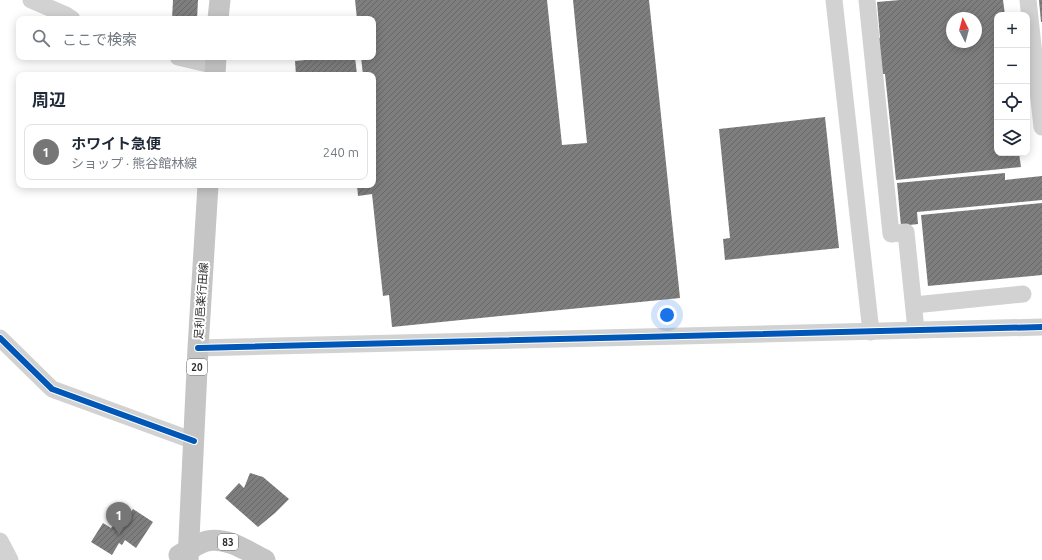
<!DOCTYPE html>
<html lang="ja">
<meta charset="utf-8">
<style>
:root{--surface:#fff;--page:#f6f6f7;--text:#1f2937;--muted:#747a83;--line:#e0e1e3;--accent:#767676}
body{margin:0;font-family:Ubuntu,"Noto Sans JP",sans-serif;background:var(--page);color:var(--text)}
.controls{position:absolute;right:12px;top:12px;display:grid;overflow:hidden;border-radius:8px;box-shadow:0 2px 10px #0003}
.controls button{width:36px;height:36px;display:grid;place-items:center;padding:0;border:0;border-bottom:1px solid var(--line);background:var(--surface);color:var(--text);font:20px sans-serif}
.compass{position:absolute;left:946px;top:12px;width:36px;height:36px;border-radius:50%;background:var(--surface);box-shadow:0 2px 10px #0003;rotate:354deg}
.you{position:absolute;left:667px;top:315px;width:14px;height:14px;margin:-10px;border:3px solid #fff;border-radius:50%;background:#1a73e8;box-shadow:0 0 0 6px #1a73e833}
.badge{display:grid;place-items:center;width:26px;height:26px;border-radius:50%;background:var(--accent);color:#fff;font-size:13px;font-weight:700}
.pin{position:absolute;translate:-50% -33px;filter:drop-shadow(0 1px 2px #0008)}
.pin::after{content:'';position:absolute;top:21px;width:14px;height:12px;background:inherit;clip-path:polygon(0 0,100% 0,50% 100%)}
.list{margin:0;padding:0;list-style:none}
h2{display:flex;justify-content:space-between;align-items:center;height:52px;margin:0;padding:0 16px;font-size:17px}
h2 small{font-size:13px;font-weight:400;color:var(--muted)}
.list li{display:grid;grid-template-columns:26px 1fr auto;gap:12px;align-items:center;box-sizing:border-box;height:56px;margin:0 8px 8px;padding:0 8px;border:1px solid var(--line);border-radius:8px}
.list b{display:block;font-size:15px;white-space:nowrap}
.list p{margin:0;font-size:13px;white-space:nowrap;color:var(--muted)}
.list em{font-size:13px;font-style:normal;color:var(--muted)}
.icon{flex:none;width:22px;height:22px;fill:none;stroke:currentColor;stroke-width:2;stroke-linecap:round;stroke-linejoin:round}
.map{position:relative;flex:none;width:1042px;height:560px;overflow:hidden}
.search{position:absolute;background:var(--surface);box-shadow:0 2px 10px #0003;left:16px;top:16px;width:360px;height:44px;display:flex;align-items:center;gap:10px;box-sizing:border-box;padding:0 14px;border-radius:8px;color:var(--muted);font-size:15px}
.panel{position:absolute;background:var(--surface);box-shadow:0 2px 10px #0003;left:16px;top:72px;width:360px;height:116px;border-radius:8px}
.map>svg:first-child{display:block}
.building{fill:url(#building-hatch);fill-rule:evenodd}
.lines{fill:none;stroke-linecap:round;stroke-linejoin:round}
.minor{stroke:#d2d2d2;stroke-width:17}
.major{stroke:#c5c5c5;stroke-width:21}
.cycleway-casing{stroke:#fff;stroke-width:8}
.cycleway{stroke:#0057b8;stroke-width:6}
.labels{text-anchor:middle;stroke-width:4;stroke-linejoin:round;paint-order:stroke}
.shield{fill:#fff;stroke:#6c6c6c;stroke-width:1}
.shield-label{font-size:10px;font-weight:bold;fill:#2d2d2d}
.street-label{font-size:11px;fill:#2d2d2d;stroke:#fff}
</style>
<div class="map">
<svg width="1042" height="560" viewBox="0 0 1042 560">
<defs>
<pattern id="building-hatch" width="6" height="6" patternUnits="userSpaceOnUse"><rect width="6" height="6" fill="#7e7e7e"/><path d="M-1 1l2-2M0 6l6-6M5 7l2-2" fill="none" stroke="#686868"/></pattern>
</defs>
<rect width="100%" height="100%" fill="#fff"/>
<g class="building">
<polygon points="173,0 198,0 197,19 172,19"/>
<polygon points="355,0 547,0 562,145 587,143 573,0 649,0 680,298 392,327 389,295 383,296 372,194 358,196 357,185 373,185 373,75 363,75 361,57 373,57 373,19 357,19"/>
<path d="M900,0H1003L1005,15H997V153H1019L1021,167L896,180L885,74H881L877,39L880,38L877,2ZM952,18H976V42H952Z"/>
<polygon points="1039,0 1042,0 1042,22 1041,22"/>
<polygon points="337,57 355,57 357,75 296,75 295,61"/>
<polygon points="825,117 839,248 725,260 723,239 730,238 719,129"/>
<polygon points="1005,173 1005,180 1042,176 1042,200 917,212 918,224 901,226 897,183"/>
<polygon points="1042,203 1042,275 928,286 921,215"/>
<polygon points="250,473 263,477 289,499 275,513 258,527 225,498 239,483 244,488"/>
<polygon points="133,509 153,522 136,548 125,540 122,545 119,543 112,555 91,542 103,523 111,528 115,523 121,527"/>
</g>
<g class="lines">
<g class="minor">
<polyline points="31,0 66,15 72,19"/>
<polyline points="834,0 871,332"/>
<polyline points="867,0 891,234 906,232 916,330"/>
<polyline points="1028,0 1042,127"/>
<polyline points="178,57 216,66"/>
<polyline points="914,305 1023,294"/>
<polyline points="0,338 52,389 194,441"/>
<polyline points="198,348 1042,327"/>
<polyline points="0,541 10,560"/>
</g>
<g class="major">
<polyline points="218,19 220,0"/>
<polyline points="215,75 216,57"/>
<path d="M179,555C188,551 198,543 207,541C228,537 247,551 265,560"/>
<polyline points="188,560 198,348 208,185"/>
</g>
<g class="cycleway-casing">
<g id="cycleway">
<polyline points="0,338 52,389 194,441"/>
<polyline points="198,348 1042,327"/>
</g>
</g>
<use href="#cycleway" class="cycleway"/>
</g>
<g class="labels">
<g class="shield">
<rect x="187" y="359" width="20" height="16" rx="3"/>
<rect x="218" y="534" width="20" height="16" rx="3"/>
</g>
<g class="shield-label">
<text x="197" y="371">20</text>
<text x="228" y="546">83</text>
</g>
<g class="street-label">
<text transform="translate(201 301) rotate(-86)" y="4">足利邑楽行田線</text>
</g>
</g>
</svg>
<div class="controls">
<button>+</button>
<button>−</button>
<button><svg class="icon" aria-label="locate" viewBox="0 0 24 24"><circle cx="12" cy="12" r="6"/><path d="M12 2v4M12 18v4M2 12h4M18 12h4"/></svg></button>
<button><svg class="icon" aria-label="layers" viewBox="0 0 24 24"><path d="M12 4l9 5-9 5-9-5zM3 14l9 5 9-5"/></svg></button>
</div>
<svg class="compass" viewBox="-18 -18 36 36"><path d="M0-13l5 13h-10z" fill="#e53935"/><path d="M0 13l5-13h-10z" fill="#747a83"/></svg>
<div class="you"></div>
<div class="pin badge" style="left:119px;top:535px">1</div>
<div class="search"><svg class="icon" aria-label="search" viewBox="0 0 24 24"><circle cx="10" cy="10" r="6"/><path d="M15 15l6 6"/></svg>ここで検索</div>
<section class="panel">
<h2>周辺<small></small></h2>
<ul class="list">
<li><span class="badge">1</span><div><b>ホワイト急便</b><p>ショップ · 熊谷館林線</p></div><em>240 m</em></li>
</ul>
</section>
</div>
